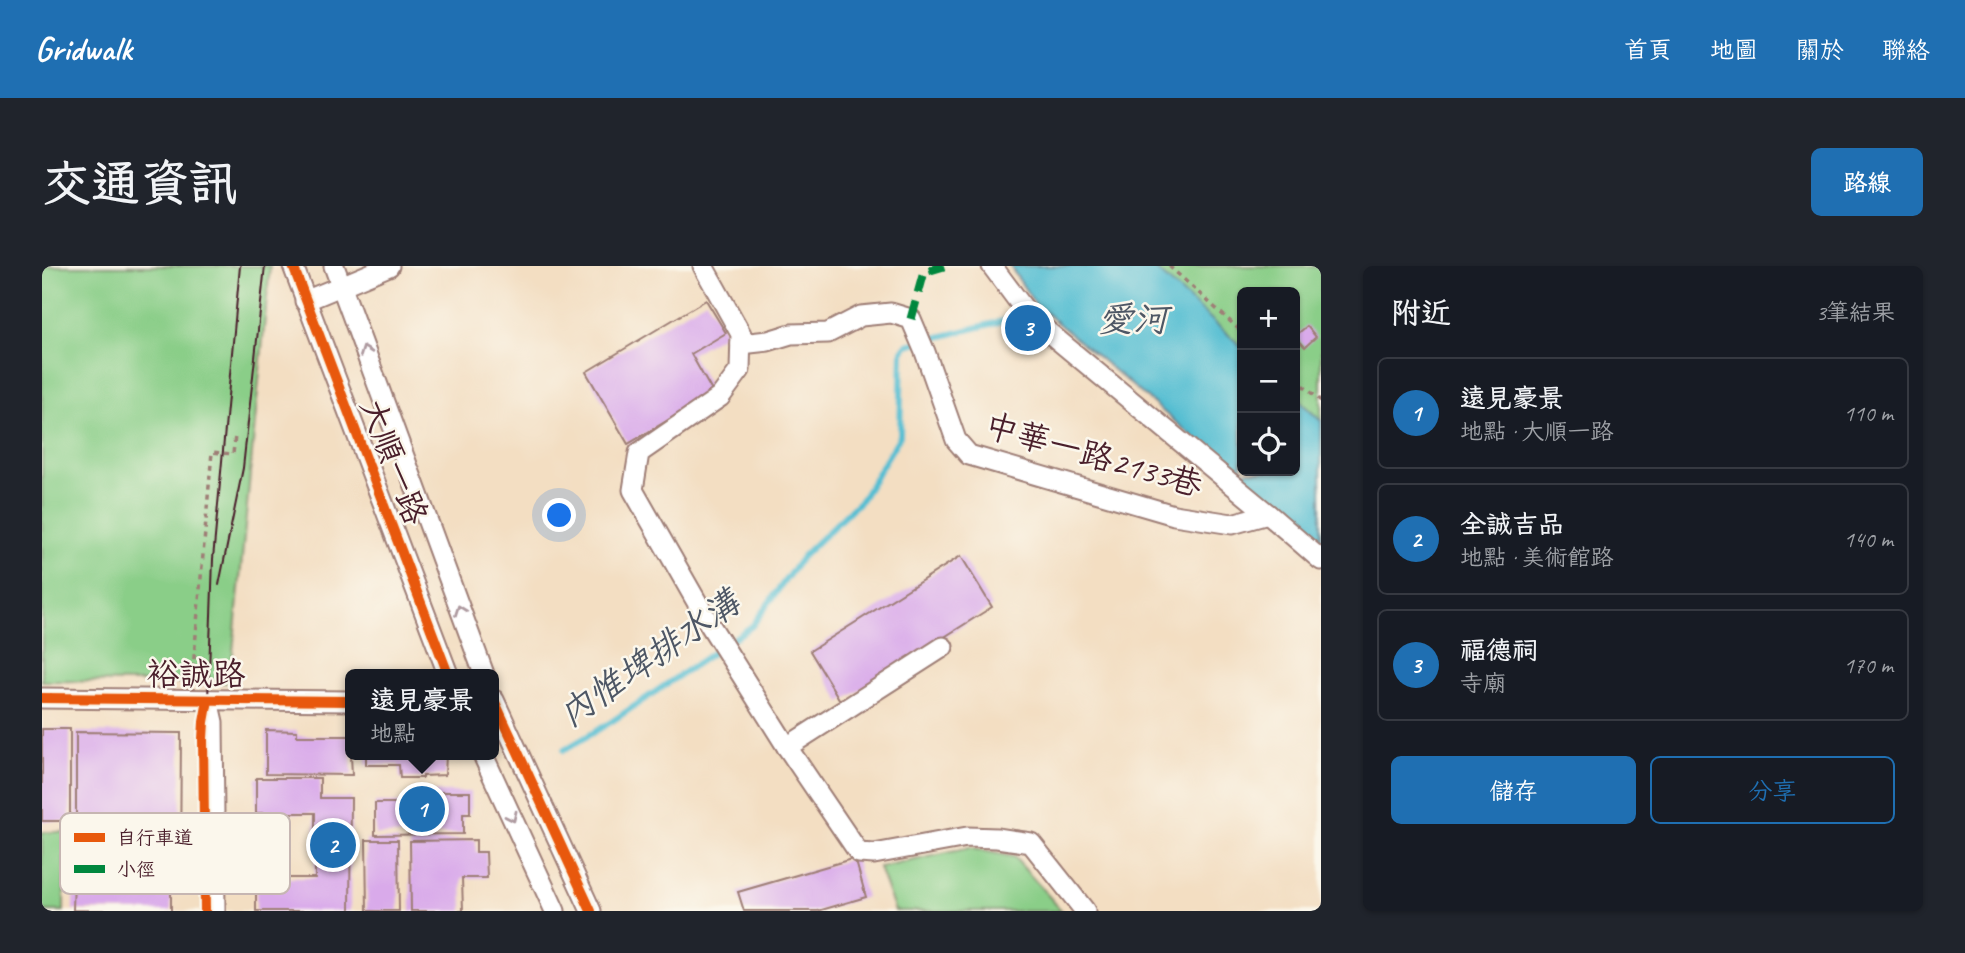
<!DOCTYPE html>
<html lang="zh-TW">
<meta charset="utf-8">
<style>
:root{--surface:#171b24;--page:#20242c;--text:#f1f3f6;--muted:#9ea1a6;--line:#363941;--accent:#1f6fb2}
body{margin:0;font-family:Caveat,"LXGW WenKai TC",sans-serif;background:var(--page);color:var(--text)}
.controls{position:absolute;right:21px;top:21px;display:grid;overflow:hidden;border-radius:10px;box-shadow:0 2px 5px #0004}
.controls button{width:63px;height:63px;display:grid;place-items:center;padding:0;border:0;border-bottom:2px solid var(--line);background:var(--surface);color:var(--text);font:35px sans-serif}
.you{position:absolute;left:518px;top:250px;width:24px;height:24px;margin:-18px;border:5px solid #fff;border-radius:50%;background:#1a73e8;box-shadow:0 0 0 10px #1a73e833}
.badge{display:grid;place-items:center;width:46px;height:46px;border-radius:50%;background:var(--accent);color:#fff;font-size:23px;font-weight:700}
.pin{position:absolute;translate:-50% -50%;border:4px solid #fff;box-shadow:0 2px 7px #0006}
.popup{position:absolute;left:303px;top:403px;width:154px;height:91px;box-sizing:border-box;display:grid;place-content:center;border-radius:10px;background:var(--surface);filter:drop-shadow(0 2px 5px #0005);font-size:23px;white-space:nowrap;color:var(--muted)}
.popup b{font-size:26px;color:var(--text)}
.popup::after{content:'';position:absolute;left:50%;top:100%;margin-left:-14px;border:14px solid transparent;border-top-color:var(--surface)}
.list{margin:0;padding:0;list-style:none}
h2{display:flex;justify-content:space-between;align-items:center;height:91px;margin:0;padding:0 28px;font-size:30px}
h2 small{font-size:23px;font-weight:400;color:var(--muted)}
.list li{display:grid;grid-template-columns:46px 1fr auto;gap:21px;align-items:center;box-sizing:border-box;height:112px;margin:0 14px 14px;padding:0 14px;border:2px solid var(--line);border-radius:10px}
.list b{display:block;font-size:26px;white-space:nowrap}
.list p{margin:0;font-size:23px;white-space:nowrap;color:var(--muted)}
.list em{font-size:23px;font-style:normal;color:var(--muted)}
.actions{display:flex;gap:14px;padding:21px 28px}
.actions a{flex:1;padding:16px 0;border:2px solid var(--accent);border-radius:10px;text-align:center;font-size:24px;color:var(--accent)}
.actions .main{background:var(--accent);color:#fff}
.icon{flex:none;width:38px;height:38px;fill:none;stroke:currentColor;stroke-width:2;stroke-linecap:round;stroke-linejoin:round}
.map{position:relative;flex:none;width:1279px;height:645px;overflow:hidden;border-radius:10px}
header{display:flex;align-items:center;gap:42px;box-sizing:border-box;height:98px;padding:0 35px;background:var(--accent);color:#fff}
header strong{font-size:33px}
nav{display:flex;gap:38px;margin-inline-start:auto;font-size:24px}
.intro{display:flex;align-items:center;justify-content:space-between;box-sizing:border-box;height:168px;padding:0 42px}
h1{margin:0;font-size:49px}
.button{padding:18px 32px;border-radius:10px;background:var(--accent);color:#fff;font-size:24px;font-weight:700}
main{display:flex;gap:42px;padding:0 42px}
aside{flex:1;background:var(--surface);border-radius:10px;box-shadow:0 2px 5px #0004}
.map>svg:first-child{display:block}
.green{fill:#8ace88;stroke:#6a765a;stroke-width:2}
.water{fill:#55bed2;stroke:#506e7e;stroke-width:2}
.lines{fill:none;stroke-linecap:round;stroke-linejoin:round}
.stream{stroke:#55bed2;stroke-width:6}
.building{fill:#d9aaea}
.minor-casing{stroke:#9e7e76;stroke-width:23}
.path{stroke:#9e7e76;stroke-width:3.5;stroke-dasharray:5 5;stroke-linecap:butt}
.minor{stroke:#fff;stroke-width:19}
.tram{stroke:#4a1f2b;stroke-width:2}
.quiet{stroke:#00873e;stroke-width:9;stroke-dasharray:18 9;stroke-linecap:butt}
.cycleway-casing{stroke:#fbf7ec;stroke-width:15}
.cycleway{stroke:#e8590c;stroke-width:10}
.oneway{stroke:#ae9aa0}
.labels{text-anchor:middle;stroke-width:5;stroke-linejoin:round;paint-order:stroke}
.street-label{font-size:33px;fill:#4a1f2b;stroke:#fbf7ec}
.water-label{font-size:35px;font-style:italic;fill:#4e5765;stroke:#fbf7ec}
.key{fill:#fbf7ec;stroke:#c6b6b2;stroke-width:2}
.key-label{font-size:19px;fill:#4a1f2b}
</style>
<header>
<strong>Gridwalk</strong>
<nav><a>首頁</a><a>地圖</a><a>關於</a><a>聯絡</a></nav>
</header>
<div class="intro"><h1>交通資訊</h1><a class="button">路線</a></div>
<main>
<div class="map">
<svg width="1279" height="645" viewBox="0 0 1279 645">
<rect width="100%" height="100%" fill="#fbf7ec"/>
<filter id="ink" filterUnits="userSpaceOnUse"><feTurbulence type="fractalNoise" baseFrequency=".0143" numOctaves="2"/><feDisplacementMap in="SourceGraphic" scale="14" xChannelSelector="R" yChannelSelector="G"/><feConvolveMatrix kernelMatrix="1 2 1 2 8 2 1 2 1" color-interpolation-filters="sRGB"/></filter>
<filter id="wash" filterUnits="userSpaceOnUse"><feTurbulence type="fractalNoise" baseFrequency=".00686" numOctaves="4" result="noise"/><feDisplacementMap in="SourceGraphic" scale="28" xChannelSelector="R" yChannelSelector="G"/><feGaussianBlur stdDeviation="1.57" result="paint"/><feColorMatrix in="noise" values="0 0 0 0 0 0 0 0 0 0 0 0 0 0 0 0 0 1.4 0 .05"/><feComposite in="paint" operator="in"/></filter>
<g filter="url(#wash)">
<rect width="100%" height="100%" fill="#f3dec2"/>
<g class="green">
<polygon points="0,0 228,0 188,417 0,415"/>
<polygon points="1109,0 1279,0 1279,155 1253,131 1253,26 1200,26 1200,83"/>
<rect x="0" y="566" width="22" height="79"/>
<polygon points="927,582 972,591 1020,645 853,645 837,602"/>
</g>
<polygon class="water" points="968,0 1110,0 1200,81 1200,205 1253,205 1253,131 1279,155 1279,278 993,38"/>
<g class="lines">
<polyline class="stream" points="522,484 569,456 710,360 760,291 820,233 858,170 860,86 865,79 969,53 980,46"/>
</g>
<g id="blocks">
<g class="building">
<polygon points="664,34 684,67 649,88 671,127 586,178 544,106"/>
<polygon points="1265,60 1274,71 1263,81 1253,70"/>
<polygon points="919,290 950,341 799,436 768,385"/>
<rect x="0" y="463" width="28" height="92"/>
<polygon points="224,464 255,465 255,470 308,470 310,509 224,508"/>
<polygon points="34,466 139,467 138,608 34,607"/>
<polygon points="324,489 404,489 403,509 381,510 381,512 358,512 357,499 324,499"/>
<polygon points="214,512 278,512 278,532 309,532 308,645 214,645 214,612 273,612 273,547 214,547"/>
<polygon points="385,526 428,526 428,548 421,548 421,568 333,569 333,537 385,537"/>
<polygon points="324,574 356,574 357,645 325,645"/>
<polygon points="434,574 434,586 444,586 445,612 420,612 421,645 369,645 368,575"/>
<polygon points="813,592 824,631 776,645 702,645 696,626"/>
<polygon points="110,609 129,609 129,645 31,644 32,612 109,613"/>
</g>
</g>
</g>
<g filter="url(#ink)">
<use href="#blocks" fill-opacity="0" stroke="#9e7e76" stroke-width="2"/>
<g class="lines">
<g class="minor-casing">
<g id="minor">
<polyline points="251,0 406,408"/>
<polyline points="292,0 442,408"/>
<polyline points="661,0 699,68 698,104 678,131 597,187 591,224 668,359 745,481 817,587 832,588 925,571 955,572 989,577 1043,645"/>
<polyline points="950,0 988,51 1226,248 1279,294"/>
<polyline points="263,35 347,0"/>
<polyline points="699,78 726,75 749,68 786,67 819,50 849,47 869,53 883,86 914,174 927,189 1132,249 1190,258 1226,248"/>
<polyline points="0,432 308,435"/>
<polyline points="166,434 171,456 173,645"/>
<polyline points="452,434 549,645"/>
<polyline points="745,481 901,381"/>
<polyline points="441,489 513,645"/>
</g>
</g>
<g class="path">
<polyline points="1127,0 1200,66"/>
<polyline points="1255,81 1257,96"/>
<polyline points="1253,113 1279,135"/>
<polyline points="151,403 170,186 191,188 193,170"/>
</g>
<use href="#minor" class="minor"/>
<g class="tram">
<polyline points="177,319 201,202 223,0"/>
<polyline points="167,645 166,434 171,293 198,0"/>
</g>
<polyline class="quiet" points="869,53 882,6 902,0"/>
<g class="cycleway-casing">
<g id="cycleway">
<polyline points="251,0 406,408"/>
<polyline points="0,432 308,435"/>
<polyline points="452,434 549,645"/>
<polyline points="163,645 161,473 162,456 166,434"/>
</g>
</g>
<use href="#cycleway" class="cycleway"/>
</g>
<defs><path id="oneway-chevron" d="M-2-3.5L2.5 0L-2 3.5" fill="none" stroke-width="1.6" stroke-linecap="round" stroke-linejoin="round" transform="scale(1.75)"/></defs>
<g class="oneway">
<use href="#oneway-chevron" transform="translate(323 85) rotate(-110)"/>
<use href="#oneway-chevron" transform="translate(418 344) rotate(-110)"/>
<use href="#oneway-chevron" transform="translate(470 551) rotate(65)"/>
</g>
</g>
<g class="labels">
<g class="street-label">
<text transform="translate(1052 188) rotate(16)" y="12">中華一路2133巷</text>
<text transform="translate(353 195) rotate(69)" y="12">大順一路</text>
<text x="154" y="419">裕誠路</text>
</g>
<g class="water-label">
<text x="1091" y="65">愛河</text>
<text transform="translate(607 392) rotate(-35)" y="12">內惟埤排水溝</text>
</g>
</g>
<rect x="18" y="547" width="230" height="81" rx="10" class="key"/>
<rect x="32" y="567" width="31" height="9" fill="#e8590c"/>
<rect x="32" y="599" width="31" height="8" fill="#00873e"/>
<g class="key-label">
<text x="75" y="578">自行車道</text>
<text x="75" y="610">小徑</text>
</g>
</svg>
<div class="controls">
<button>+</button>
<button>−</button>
<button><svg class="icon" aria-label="locate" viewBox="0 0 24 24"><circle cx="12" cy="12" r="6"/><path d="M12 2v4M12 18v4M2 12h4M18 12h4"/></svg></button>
</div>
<div class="you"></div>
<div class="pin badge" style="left:380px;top:543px">1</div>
<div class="popup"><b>遠見豪景</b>地點</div>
<div class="pin badge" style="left:291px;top:579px">2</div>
<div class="pin badge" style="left:986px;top:62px">3</div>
</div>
<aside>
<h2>附近<small>3筆結果</small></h2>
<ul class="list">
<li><span class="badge">1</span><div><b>遠見豪景</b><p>地點 · 大順一路</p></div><em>110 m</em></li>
<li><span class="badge">2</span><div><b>全誠吉品</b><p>地點 · 美術館路</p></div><em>140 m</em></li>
<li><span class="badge">3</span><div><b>福德祠</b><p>寺廟</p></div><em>170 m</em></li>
</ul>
<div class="actions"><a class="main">儲存</a><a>分享</a></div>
</aside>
</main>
